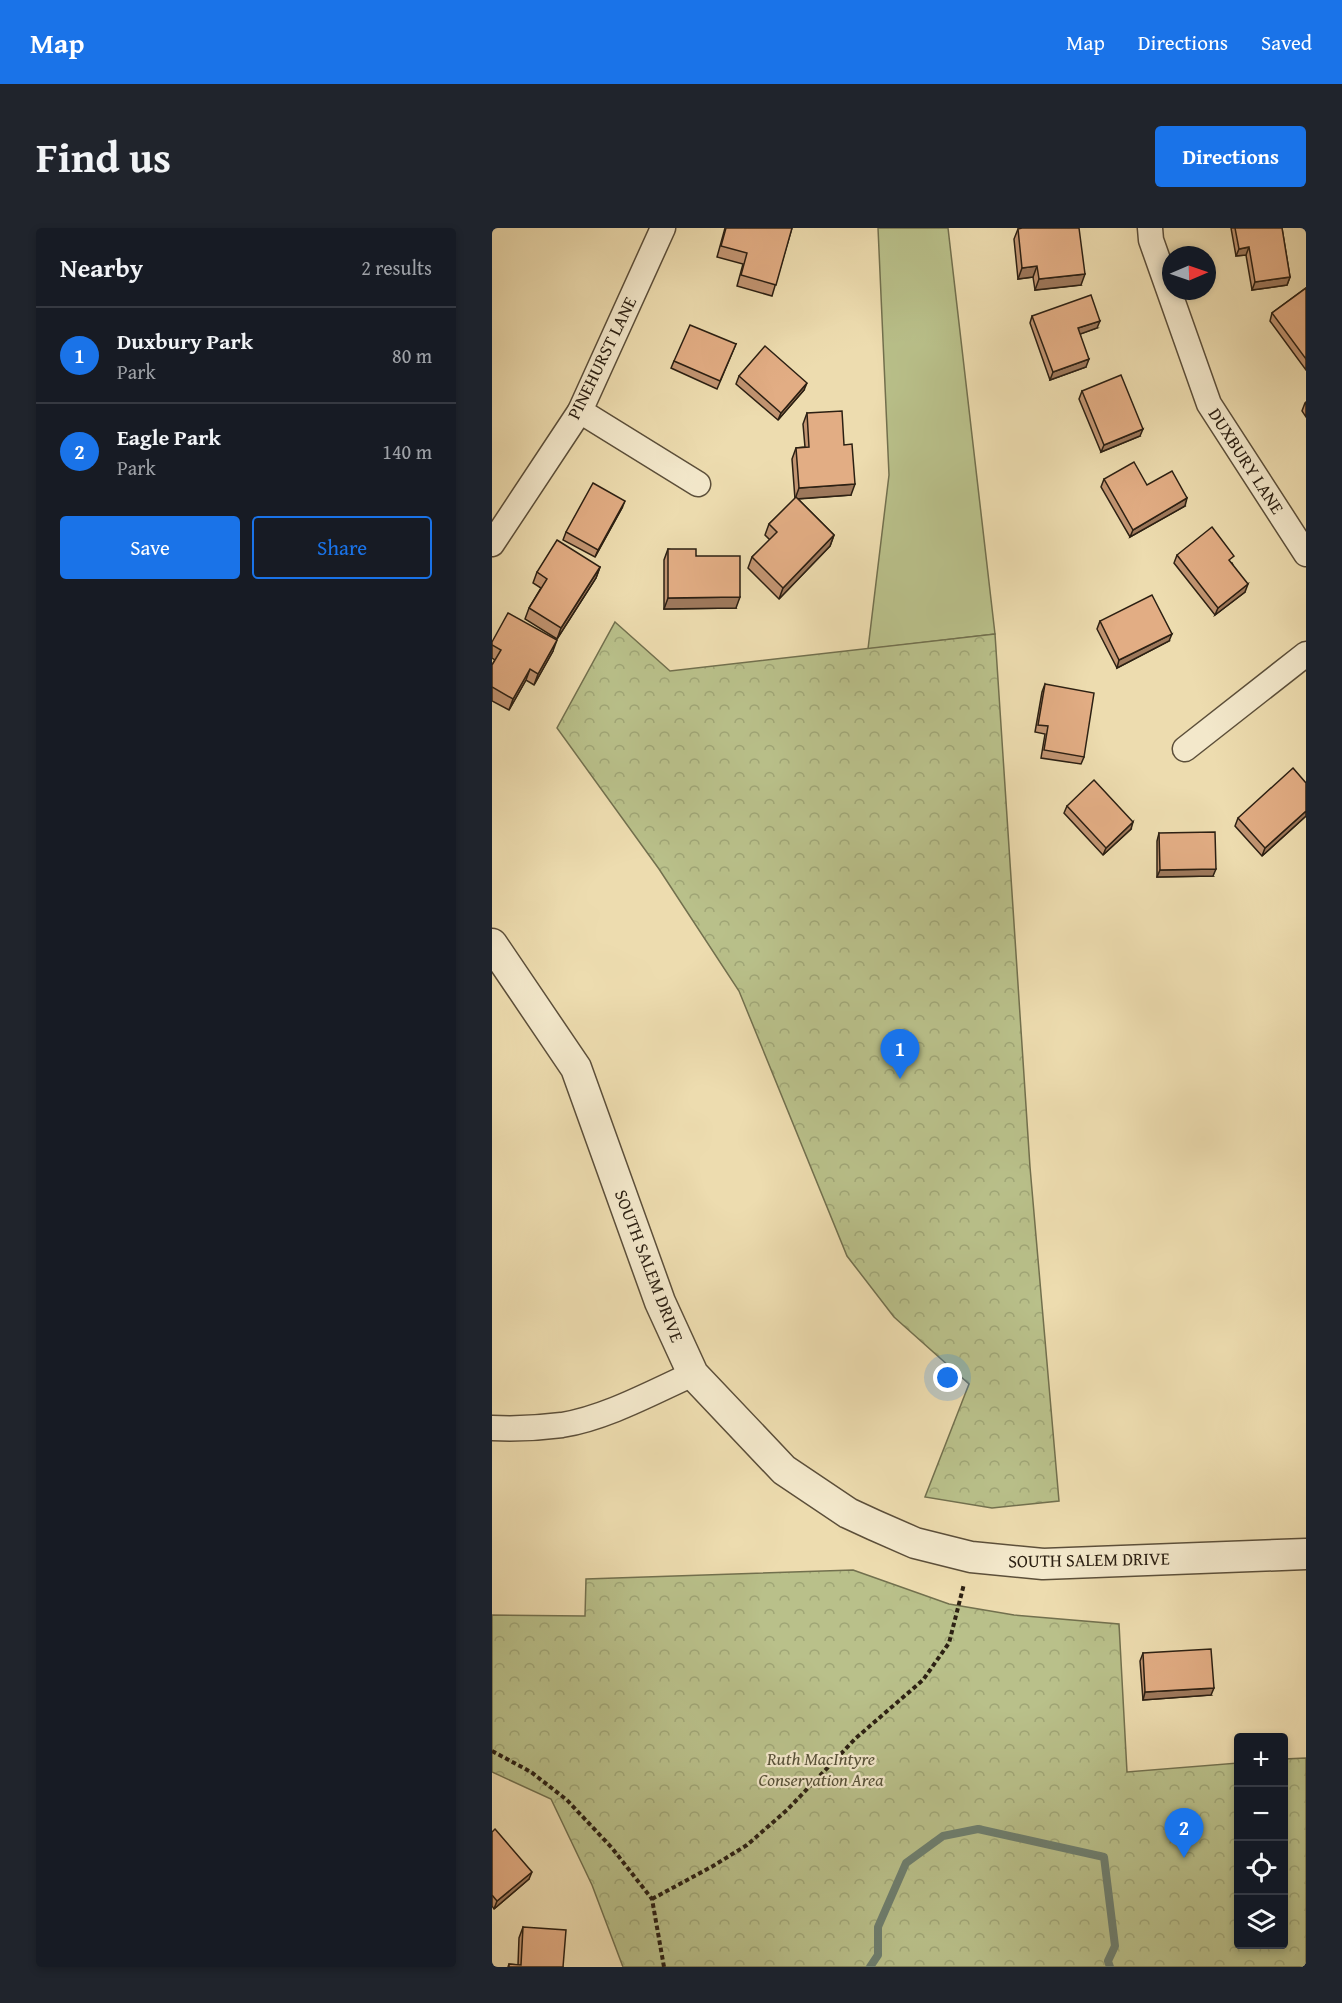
<!DOCTYPE html>
<meta charset="utf-8">
<style>
:root{--surface:#171b24;--page:#20242c;--text:#f1f3f6;--muted:#9ea1a6;--line:#363941;--accent:#1a73e8}
body{margin:0;font-family:"Gentium Book Plus",serif;background:var(--page);color:var(--text)}
.controls{position:absolute;right:18px;bottom:18px;display:grid;overflow:hidden;border-radius:6px;box-shadow:0 3px 9px #0003}
.controls button{width:54px;height:54px;display:grid;place-items:center;padding:0;border:0;border-bottom:2px solid var(--line);background:var(--surface);color:var(--text);font:30px sans-serif}
.compass{position:absolute;left:670px;top:18px;width:54px;height:54px;border-radius:50%;background:var(--surface);box-shadow:0 3px 9px #0003;rotate:88deg}
.you{position:absolute;left:456px;top:1150px;width:21px;height:21px;margin:-15px;border:4px solid #fff;border-radius:50%;background:#1a73e8;box-shadow:0 0 0 9px #1a73e833}
.badge{display:grid;place-items:center;width:39px;height:39px;border-radius:50%;background:var(--accent);color:#fff;font-size:20px;font-weight:700}
.pin{position:absolute;translate:-50% -50px;filter:drop-shadow(0 2px 3px #0008)}
.pin::after{content:'';position:absolute;top:32px;width:21px;height:18px;background:inherit;clip-path:polygon(0 0,100% 0,50% 100%)}
.list{margin:0;padding:0;list-style:none}
h2{display:flex;justify-content:space-between;align-items:center;height:78px;margin:0;padding:0 24px;font-size:26px}
h2 small{font-size:20px;font-weight:400;color:var(--muted)}
.list li{display:grid;grid-template-columns:39px 1fr auto;gap:18px;align-items:center;box-sizing:border-box;height:96px;padding:0 24px;border-top:2px solid var(--line)}
.list b{display:block;font-size:22px;white-space:nowrap}
.list p{margin:0;font-size:20px;white-space:nowrap;color:var(--muted)}
.list em{font-size:20px;font-style:normal;color:var(--muted)}
.actions{display:flex;gap:12px;padding:18px 24px}
.actions a{flex:1;padding:14px 0;border:2px solid var(--accent);border-radius:6px;text-align:center;font-size:21px;color:var(--accent)}
.actions .main{background:var(--accent);color:#fff}
.icon{flex:none;width:33px;height:33px;fill:none;stroke:currentColor;stroke-width:2;stroke-linecap:round;stroke-linejoin:round}
.map{position:relative;flex:none;width:814px;height:1739px;overflow:hidden;border-radius:6px}
header{display:flex;align-items:center;gap:36px;box-sizing:border-box;height:84px;padding:0 30px;background:var(--accent);color:#fff}
header strong{font-size:28px}
nav{display:flex;gap:33px;margin-inline-start:auto;font-size:21px}
.intro{display:flex;align-items:center;justify-content:space-between;box-sizing:border-box;height:144px;padding:0 36px}
h1{margin:0;font-size:42px}
.button{padding:15px 27px;border-radius:6px;background:var(--accent);color:#fff;font-size:21px;font-weight:700}
main{display:flex;gap:36px;padding:0 36px}
aside{flex:1;background:var(--surface);border-radius:6px;box-shadow:0 3px 9px #0003}
.map>svg:first-child{display:block}
.grass{fill:#b9c08a;stroke:#72704e;stroke-width:1.5}
.park{fill:url(#park-crowns);stroke:#72704e;stroke-width:1.5}
.lines{fill:none;stroke-linecap:round;stroke-linejoin:round}
.stream{stroke:#6d7e6f;stroke-width:8}
.minor-casing{stroke:#5c4f3a;stroke-width:27}
.tertiary-casing{stroke:#5c4f3a;stroke-width:33}
.path{stroke:#2c2013;stroke-width:4;stroke-dasharray:4.5 3;stroke-linecap:butt}
.minor{stroke:#f3e8cb;stroke-width:24}
.tertiary{stroke:#f3e8cb;stroke-width:30}
.wall{fill:#c29572;stroke:#2c2013;stroke-width:1.5}
.shaded-wall{fill:#9e795c;stroke:#2c2013;stroke-width:1.5}
.building{fill:#e2ad84;stroke:#2c2013;stroke-width:1.5}
.labels{text-anchor:middle;stroke-width:4.5;stroke-linejoin:round;paint-order:stroke}
.street-label{font-size:18px;fill:#2c2013;stroke:#f3e8cb}
.park-label{font-size:18px;font-style:italic;fill:#565037;stroke:#f3e8cb}
</style>
<header>
<strong>Map</strong>
<nav><a>Map</a><a>Directions</a><a>Saved</a></nav>
</header>
<div class="intro"><h1>Find us</h1><a class="button">Directions</a></div>
<main>
<aside>
<h2>Nearby<small>2 results</small></h2>
<ul class="list">
<li><span class="badge">1</span><div><b>Duxbury Park</b><p>Park</p></div><em>80 m</em></li>
<li><span class="badge">2</span><div><b>Eagle Park</b><p>Park</p></div><em>140 m</em></li>
</ul>
<div class="actions"><a class="main">Save</a><a>Share</a></div>
</aside>
<div class="map">
<svg width="814" height="1739" viewBox="0 0 814 1739">
<defs>
<pattern id="park-crowns" width="20" height="18" patternUnits="userSpaceOnUse" patternTransform="scale(1.5)"><rect width="20" height="18" fill="#b9c08a"/><path d="M2 6a3 3 0 1 1 6 0M12 15a3 3 0 1 1 6 0" fill="none" stroke="#9fa576"/></pattern>
</defs>
<rect width="100%" height="100%" fill="#eddcaf"/>
<filter id="stains"><feTurbulence type="fractalNoise" baseFrequency=".00333" numOctaves="4"/><feColorMatrix values="0 0 0 0 .2 0 0 0 0 .09 0 0 0 0 .02 0 0 0 .5 -.17"/></filter>
<radialGradient id="worn" r=".72"><stop offset=".6" stop-color="#630" stop-opacity="0"/><stop offset="1" stop-color="#630" stop-opacity=".3"/></radialGradient>
<polygon class="grass" points="386,0 456,0 503,406 376,421 397,247"/>
<g class="park">
<polygon points="123,394 178,443 503,406 538,939 567,1273 500,1280 433,1269 477,1156 402,1089 355,1028 247,763 167,641 65,500"/>
<polygon points="361,1342 457,1376 522,1387 627,1396 635,1544 746,1535 746,1716 792,1716 792,1531 814,1530 814,1739 131,1739 100,1657 59,1571 0,1544 0,1387 93,1388 94,1351"/>
</g>
<g class="lines">
<polyline class="stream" points="378,1739 386,1727 386,1699 414,1635 451,1608 486,1601 612,1629 623,1718 616,1733 618,1739"/>
<g class="minor-casing">
<g id="minor">
<polyline points="658,0 659,12 717,176 814,326"/>
<polyline points="88,183 206,256"/>
<polyline points="0,316 88,183 171,0"/>
<polyline points="693,521 814,426"/>
<path d="M0,1200C23,1201 47,1200 70,1197C114,1190 161,1164 201,1146"/>
</g>
</g>
<g class="tertiary-casing">
<polyline id="tertiary" points="0,716 84,840 168,1074 201,1146 292,1242 356,1285 382,1297 423,1315 479,1329 551,1336 814,1326"/>
</g>
<g class="path">
<polyline points="0,1523 39,1544 75,1572 120,1620 160,1671 172,1739"/>
<polyline points="160,1671 221,1638 255,1617 295,1582 364,1510 431,1452 457,1415 472,1356"/>
</g>
<use href="#minor" class="minor"/>
<use href="#tertiary" class="tertiary"/>
</g>
<g class="wall">
<polygon points="233,0 300,0 280,68 245,58 251,36 225,29"/>
<polygon points="739,0 790,0 798,49 795,57 760,62 754,27 744,28"/>
<polygon points="526,1 589,57 543,62 541,49 526,51 522,11"/>
<polygon points="814,60 814,142 778,93 780,85"/>
<polygon points="540,88 605,100 588,106 594,139 558,152 538,95"/>
<polygon points="244,116 225,161 179,140 182,133"/>
<polygon points="247,148 312,162 286,192 244,156"/>
<polygon points="590,163 648,208 609,224 587,171"/>
<polygon points="814,174 814,189 810,183 813,175"/>
<polygon points="315,185 352,217 359,267 306,271 342,307 338,318 287,371 256,340 260,329 278,312 273,307 277,296 303,271 300,231 304,220 313,219 311,196"/>
<polygon points="612,251 655,257 693,278 638,309 609,259"/>
<polygon points="130,280 103,329 71,312 74,304"/>
<polygon points="176,321 204,328 244,380 172,381 172,332"/>
<polygon points="685,327 740,335 753,364 723,387 682,335"/>
<polygon points="108,339 104,350 65,411 33,391 37,380 49,360 41,355 45,344"/>
<polygon points="608,393 677,413 625,440 605,401"/>
<polygon points="0,414 61,423 42,457 34,452 17,482 0,473 0,437 3,432 0,430"/>
<polygon points="553,456 592,529 589,536 549,530 553,506 543,504 550,464"/>
<polygon points="814,555 814,588 770,628 743,598 746,590"/>
<polygon points="575,578 639,601 611,627 572,585"/>
<polygon points="667,605 721,648 665,649 665,613"/>
<polygon points="651,1425 719,1467 651,1472 648,1433"/>
<polygon points="0,1604 37,1651 2,1681 0,1678"/>
<polygon points="31,1699 71,1739 16,1739 17,1736 26,1737 27,1710"/>
</g>
<g class="shaded-wall">
<polygon points="757,19 754,27 744,28 747,21"/>
<polygon points="545,38 541,49 526,51 530,40"/>
<polygon points="593,46 589,57 543,62 547,51"/>
<polygon points="798,49 795,57 760,62 763,54"/>
<polygon points="608,93 605,100 583,108 586,100"/>
<polygon points="597,131 594,139 558,152 561,144"/>
<polygon points="315,155 312,162 286,192 289,185"/>
<polygon points="651,201 648,208 609,224 612,217"/>
<polygon points="363,256 359,267 303,271 307,260"/>
<polygon points="695,270 693,278 638,309 641,302"/>
<polygon points="133,273 130,280 103,329 106,322"/>
<polygon points="342,307 338,318 287,371 291,360"/>
<polygon points="108,339 104,350 65,411 69,400"/>
<polygon points="756,356 753,364 723,387 726,380"/>
<polygon points="248,369 244,380 172,381 176,370"/>
<polygon points="680,406 677,413 625,440 627,432"/>
<polygon points="65,412 61,423 42,457 46,446"/>
<polygon points="38,441 34,452 17,482 21,471"/>
<polygon points="814,583 814,588 770,628 773,620"/>
<polygon points="641,594 639,601 611,627 614,620"/>
<polygon points="724,641 721,648 665,649 668,642"/>
<polygon points="722,1460 719,1467 651,1472 653,1464"/>
<polygon points="40,1644 37,1651 2,1681 5,1673"/>
</g>
<g class="building">
<polygon points="234,0 300,0 284,57 249,47 255,25 229,18"/>
<polygon points="530,0 587,0 593,46 547,51 545,38 530,40 526,1"/>
<polygon points="743,0 790,0 798,49 763,54 757,19 747,21"/>
<polygon points="814,60 814,131 780,85"/>
<polygon points="599,67 608,93 586,100 597,131 561,144 540,88"/>
<polygon points="198,97 244,116 228,153 182,133"/>
<polygon points="273,118 315,155 289,185 247,148"/>
<polygon points="629,147 651,201 612,217 590,163"/>
<polygon points="350,183 352,217 360,216 363,256 307,260 304,220 317,219 315,185"/>
<polygon points="642,234 655,257 680,243 695,270 641,302 612,251"/>
<polygon points="101,255 133,273 106,322 74,304"/>
<polygon points="304,269 342,307 291,360 260,329 285,304 277,296"/>
<polygon points="720,299 742,328 737,332 756,356 726,380 685,327"/>
<polygon points="65,312 108,339 69,400 37,380 55,351 45,344"/>
<polygon points="176,321 204,321 204,328 248,328 248,369 176,370"/>
<polygon points="660,367 680,406 627,432 608,393"/>
<polygon points="16,385 65,412 46,446 38,441 21,471 0,459 0,437 9,422 0,417 0,414"/>
<polygon points="553,456 602,465 592,529 552,522 556,498 546,497"/>
<polygon points="801,540 814,555 814,583 773,620 746,590"/>
<polygon points="602,552 641,594 614,620 575,578"/>
<polygon points="723,604 724,641 668,642 667,605"/>
<polygon points="719,1421 722,1460 653,1464 651,1425"/>
<polygon points="3,1601 40,1644 5,1673 0,1667 0,1604"/>
<polygon points="31,1699 74,1702 71,1739 17,1739 17,1736 29,1737"/>
</g>
<g class="labels">
<g class="street-label">
<text transform="translate(110 130) rotate(-64)" y="6">PINEHURST LANE</text>
<text transform="translate(754 233) rotate(57)" y="6">DUXBURY LANE</text>
<text transform="translate(157 1038) rotate(69)" y="6">SOUTH SALEM DRIVE</text>
<text transform="translate(597 1332) rotate(-1)" y="6">SOUTH SALEM DRIVE</text>
</g>
<g class="park-label">
<text x="329" y="1537">Ruth MacIntyre<tspan x="329" dy="21">Conservation Area</tspan></text>
</g>
</g>
<rect width="100%" height="100%" filter="url(#stains)"/>
<rect width="100%" height="100%" fill="url(#worn)"/>
</svg>
<div class="controls">
<button>+</button>
<button>−</button>
<button><svg class="icon" aria-label="locate" viewBox="0 0 24 24"><circle cx="12" cy="12" r="6"/><path d="M12 2v4M12 18v4M2 12h4M18 12h4"/></svg></button>
<button><svg class="icon" aria-label="layers" viewBox="0 0 24 24"><path d="M12 4l9 5-9 5-9-5zM3 14l9 5 9-5"/></svg></button>
</div>
<svg class="compass" viewBox="-18 -18 36 36"><path d="M0-13l5 13h-10z" fill="#e53935"/><path d="M0 13l5-13h-10z" fill="#9ea1a6"/></svg>
<div class="you"></div>
<div class="pin badge" style="left:408px;top:851px">1</div>
<div class="pin badge" style="left:692px;top:1630px">2</div>
</div>
</main>
